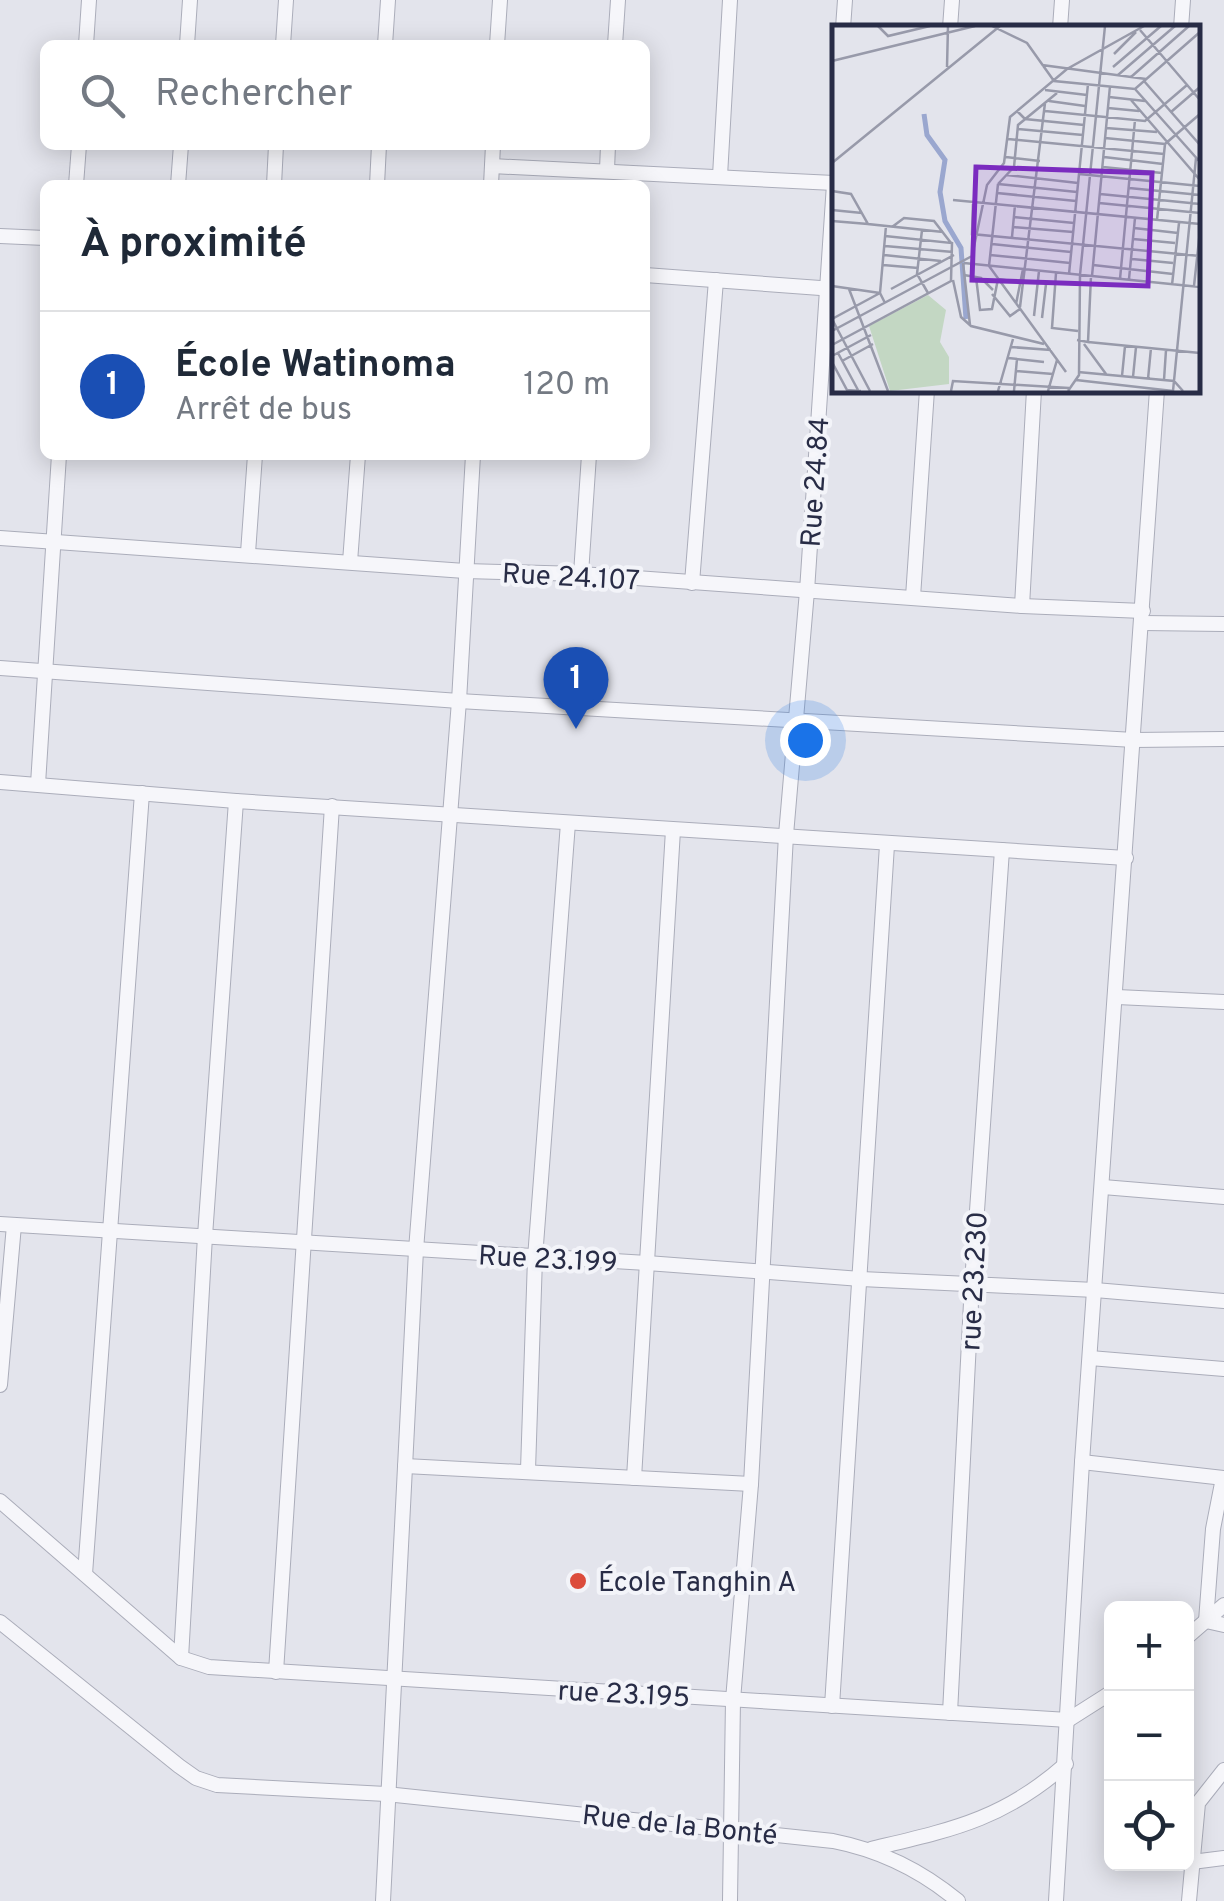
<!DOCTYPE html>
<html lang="fr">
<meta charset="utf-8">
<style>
:root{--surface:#fff;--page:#f6f6f7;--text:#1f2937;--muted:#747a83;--line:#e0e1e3;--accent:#dc4c3c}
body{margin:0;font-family:Overpass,sans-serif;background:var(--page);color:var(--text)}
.controls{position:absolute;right:30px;bottom:30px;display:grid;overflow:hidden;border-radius:15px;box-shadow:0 5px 25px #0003}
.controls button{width:90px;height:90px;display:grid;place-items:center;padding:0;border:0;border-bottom:2px solid var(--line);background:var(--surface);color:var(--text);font:50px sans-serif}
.you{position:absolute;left:805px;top:740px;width:35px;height:35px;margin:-25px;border:8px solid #fff;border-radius:50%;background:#1a73e8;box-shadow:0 0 0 15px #1a73e833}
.badge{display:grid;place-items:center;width:65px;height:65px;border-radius:50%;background:var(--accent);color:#fff;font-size:32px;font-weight:700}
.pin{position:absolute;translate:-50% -82px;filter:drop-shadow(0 2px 5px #0008)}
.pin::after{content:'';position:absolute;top:52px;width:35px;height:30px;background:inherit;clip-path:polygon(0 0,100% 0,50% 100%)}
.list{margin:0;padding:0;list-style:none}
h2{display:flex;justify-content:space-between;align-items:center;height:130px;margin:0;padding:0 40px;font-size:42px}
h2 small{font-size:32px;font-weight:400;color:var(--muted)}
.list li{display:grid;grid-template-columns:65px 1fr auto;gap:30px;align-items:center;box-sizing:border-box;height:150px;padding:0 40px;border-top:2px solid var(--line)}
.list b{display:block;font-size:38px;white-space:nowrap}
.list p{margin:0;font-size:32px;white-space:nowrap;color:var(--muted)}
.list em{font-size:32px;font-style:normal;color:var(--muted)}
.icon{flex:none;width:55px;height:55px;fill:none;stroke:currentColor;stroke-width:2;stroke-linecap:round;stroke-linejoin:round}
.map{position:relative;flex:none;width:1224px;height:1901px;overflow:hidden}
.search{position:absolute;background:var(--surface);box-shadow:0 5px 25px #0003;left:40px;top:40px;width:610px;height:110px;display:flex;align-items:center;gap:25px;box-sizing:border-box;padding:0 35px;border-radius:15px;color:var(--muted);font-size:38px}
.panel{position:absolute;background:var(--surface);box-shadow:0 5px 25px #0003;left:40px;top:180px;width:610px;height:280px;border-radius:15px}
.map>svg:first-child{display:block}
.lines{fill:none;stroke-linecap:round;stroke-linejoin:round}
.minor-casing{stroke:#abadba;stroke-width:16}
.minor{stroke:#f6f6fa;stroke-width:14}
.poi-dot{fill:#dc4c3c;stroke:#f3f4f9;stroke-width:4}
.labels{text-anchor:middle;stroke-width:8;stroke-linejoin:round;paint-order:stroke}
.street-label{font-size:28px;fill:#282c46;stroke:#f3f4f9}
.poi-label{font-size:28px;fill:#282c46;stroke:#f3f4f9;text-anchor:start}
.inset-river{fill:none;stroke:#9aa7cf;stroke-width:5}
.inset-road{fill:none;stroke:#989aaa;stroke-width:2.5}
.view{fill:#7b2cbf;fill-opacity:0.15;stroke:#7b2cbf;stroke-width:5}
.inset-edge{fill:none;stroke:#282c46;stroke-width:5}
</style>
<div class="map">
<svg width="1224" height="1901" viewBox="0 0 1224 1901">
<rect width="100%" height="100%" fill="#e3e4ec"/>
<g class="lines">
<g class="minor-casing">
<g id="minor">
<polyline points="843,28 845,0"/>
<polyline points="950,28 952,0"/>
<polyline points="1060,28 1062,0"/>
<polyline points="1181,28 1183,0"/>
<polyline points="86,45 89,0"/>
<polyline points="187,45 190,0"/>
<polyline points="283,45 286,0"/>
<polyline points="385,45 388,0"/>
<polyline points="497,45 500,0"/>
<polyline points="615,45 618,0"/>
<polyline points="492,166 834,183"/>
<polyline points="607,170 608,145"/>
<polyline points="720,176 730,0"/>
<polyline points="76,185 79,145"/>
<polyline points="178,185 181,145"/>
<polyline points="274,185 276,145"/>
<polyline points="377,185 379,145"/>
<polyline points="491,185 493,145"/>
<polyline points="0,236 45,238"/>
<polyline points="645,275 834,289"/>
<polyline points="0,538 465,571 581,574 1022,606 1143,611"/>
<polyline points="248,553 255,455"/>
<polyline points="350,562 358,455"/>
<polyline points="581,574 589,455"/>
<polyline points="692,583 716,280"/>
<polyline points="913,597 927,390"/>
<polyline points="1022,606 1034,390"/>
<polyline points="1143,623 1224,624"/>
<polyline points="0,668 459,701 1134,740 1224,739"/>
<polyline points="0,782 236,801 1126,858"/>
<polyline points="38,784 59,455"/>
<polyline points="1117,997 1224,1002"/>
<polyline points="1103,1187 1224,1197"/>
<polyline points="0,1224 647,1263 861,1279 1095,1290 1224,1301"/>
<polyline points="1090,1358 1224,1369"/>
<polyline points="0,1385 14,1225"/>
<polyline points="1082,1462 1224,1478"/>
<polyline points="405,1466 751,1484"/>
<polyline points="528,1470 535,1258 568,823"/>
<polyline points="634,1478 673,830"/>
<polyline points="1223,1478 1213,1529 1206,1621 1224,1625"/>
<polyline points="0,1501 181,1658 209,1667 1068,1720 1112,1692"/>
<polyline points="85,1574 142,793"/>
<path d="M0,1622L179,1766L196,1778L217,1785L386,1794L833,1841C879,1850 922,1871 958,1901"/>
<polyline points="1186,1638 1224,1605"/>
<polyline points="181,1658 205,1236 236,801"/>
<polyline points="276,1672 332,806"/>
<polyline points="832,1706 887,845"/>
<polyline points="950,1713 972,1283 1002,850"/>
<path d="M871,1849C950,1830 1003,1820 1066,1764"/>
<polyline points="1192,1862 1224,1858"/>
<polyline points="383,1901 416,1250 459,701 473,455"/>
<polyline points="730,1901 733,1700 751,1484 786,835 807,591 834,184"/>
<polyline points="1056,1901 1082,1462 1157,390"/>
<polyline points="1189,1901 1198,1803 1224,1770"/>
</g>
</g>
<use href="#minor" class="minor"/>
</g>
<circle class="poi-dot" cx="578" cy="1581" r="10"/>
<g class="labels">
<g class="street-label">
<text transform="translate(814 482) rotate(-86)" y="10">Rue 24.84</text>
<text transform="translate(571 576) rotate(3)" y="10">Rue 24.107</text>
<text transform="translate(548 1258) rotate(3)" y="10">Rue 23.199</text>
<text transform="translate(973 1281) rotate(-87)" y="10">rue 23.230</text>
<text transform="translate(624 1693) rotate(3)" y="10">rue 23.195</text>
<text transform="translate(680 1824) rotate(6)" y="10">Rue de la Bonté</text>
</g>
<g class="poi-label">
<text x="598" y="1591">École Tanghin A</text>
</g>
</g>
<g transform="translate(832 25)">
<rect width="368" height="368" fill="#e3e4ec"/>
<path d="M96,270L114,285L108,317L117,332V359L58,366L37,301Z" fill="#c3d7c3"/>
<path class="inset-river" d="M92,89L95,110L113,135L108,167L113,196L129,223L134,294"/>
<path class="inset-road" d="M46,1L56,11L98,1M160,1L195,18L222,56L303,64L368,7M308,5L368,75M282,29L304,7M0,36L143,1M210,40L314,54M115,42L116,1M281,42L329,1M286,50L343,1M299,52L357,1M312,56L368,120M303,64L368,137M213,65L255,70M277,72L313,76M299,75L368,155M217,76L253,81M276,83L307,86M185,86L193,94L252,100M213,86L313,96L355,60M339,87L368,62M274,103L325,107M186,104L251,110M273,113L333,119M176,114L332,129M174,132L208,136M272,132L331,139M0,138L168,1M271,142L330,148M247,149L368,161M174,150L246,158M166,159L157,241L234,347M166,159L182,142L186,100L225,68M166,159L245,167M297,163L368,170M0,166L19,169L36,199L111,207M165,168L244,176M268,169L368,179M121,175L368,199M141,177L140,209L368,231M267,178L368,188M0,185L30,188M182,192L242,198M325,195L333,119L368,89M0,196L36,199M60,202L72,193L102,196L119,218M181,202L241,207M302,203L346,208M90,205L85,249L96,268M180,212L183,180M301,214L343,218M160,219L239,227M53,221L121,227M52,230L109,236M158,230L238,238M300,234L341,238M131,238L138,300M132,238L368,262M51,240L86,243M261,240L341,249M224,248L220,303L246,306M237,249L256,59M132,250L149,253L161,265M260,251L278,61M144,252L148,285L160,284L166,254L179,256M288,254L303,95M297,254L303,193M121,255L129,292L139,301L212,319M340,260L347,198M0,261L48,268M362,261L368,206M17,264L56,366M59,264L122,230M160,269L178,291L188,284M53,278L48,268L54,201M184,279L191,244M188,282L213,78M202,291L207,246M210,293L214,259M0,294L38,366M0,294L48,268M0,306L140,231L155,160L172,138L178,92L235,44L312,1M245,315L256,317L259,251M256,317L368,328M252,319L274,349M0,320L119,256L120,218L53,211M179,322L219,325M6,328L26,365M0,331L39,310M176,333L212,337M10,336L41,319M0,337L15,365L29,366M184,346L221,349M246,347L342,356L351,366M290,351L293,321M301,352L304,322M316,354L319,323M244,355L341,366M332,355L334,325M119,366L121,356L237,363M166,366L181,314M182,366L185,334M216,366L225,335M236,366L247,350L248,250L273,1M341,366L364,133"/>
<path class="view" d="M144,142L320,148L316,261L140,255Z"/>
<rect width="368" height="368" class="inset-edge"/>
</g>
</svg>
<div class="controls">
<button>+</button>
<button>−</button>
<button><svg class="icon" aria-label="locate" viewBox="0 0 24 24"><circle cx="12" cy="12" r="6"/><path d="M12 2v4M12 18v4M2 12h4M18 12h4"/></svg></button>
</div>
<div class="you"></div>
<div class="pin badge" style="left:576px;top:729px;background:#1a4fb4">1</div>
<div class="search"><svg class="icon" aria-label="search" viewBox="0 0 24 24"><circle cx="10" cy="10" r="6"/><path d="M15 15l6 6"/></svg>Rechercher</div>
<section class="panel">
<h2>À proximité<small></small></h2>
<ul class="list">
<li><span class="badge" style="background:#1a4fb4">1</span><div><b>École Watinoma</b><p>Arrêt de bus</p></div><em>120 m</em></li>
</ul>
</section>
</div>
